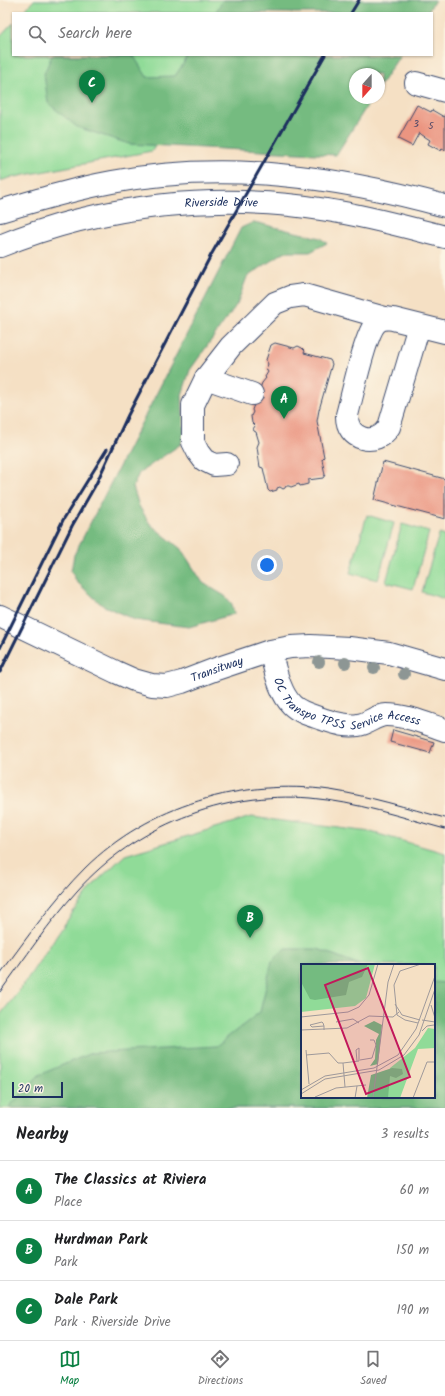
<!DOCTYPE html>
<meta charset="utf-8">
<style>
:root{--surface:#fff;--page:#f2f2f2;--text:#202124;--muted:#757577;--line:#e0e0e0;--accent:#0b8043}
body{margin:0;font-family:Kalam,sans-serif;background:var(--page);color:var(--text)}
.compass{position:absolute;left:349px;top:68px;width:36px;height:36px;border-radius:50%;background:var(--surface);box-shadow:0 1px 3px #0004;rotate:201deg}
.scale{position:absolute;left:12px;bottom:10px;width:51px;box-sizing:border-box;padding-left:4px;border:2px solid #1b2f5e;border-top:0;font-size:11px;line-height:14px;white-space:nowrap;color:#1b2f5e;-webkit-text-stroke:3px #fcf5e5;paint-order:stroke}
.you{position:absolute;left:267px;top:565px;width:14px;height:14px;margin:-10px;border:3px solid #fff;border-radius:50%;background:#1a73e8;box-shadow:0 0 0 6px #1a73e833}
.badge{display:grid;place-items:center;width:26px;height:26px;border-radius:50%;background:var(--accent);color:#fff;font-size:13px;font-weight:700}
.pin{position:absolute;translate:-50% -33px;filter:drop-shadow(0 1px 2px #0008)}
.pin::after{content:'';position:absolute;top:21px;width:14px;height:12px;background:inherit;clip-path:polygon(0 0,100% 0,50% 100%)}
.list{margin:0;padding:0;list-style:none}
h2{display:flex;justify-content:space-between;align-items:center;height:52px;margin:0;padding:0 16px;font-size:17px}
h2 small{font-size:13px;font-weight:400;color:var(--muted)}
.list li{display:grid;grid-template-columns:26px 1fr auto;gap:12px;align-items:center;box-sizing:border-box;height:60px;padding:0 16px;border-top:1px solid var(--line)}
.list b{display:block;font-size:15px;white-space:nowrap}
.list p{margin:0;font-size:13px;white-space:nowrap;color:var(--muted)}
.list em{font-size:13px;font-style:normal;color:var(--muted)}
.icon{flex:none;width:22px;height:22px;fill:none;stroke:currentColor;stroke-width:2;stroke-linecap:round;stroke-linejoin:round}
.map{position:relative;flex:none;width:445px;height:1108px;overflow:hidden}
.search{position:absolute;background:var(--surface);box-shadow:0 1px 3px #0004;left:12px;right:12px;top:12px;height:44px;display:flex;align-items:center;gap:10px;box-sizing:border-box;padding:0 14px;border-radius:0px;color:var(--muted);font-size:15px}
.sheet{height:232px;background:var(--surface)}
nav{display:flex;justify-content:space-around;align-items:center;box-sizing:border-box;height:56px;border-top:1px solid var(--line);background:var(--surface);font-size:11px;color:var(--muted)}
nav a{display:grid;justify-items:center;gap:2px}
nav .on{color:var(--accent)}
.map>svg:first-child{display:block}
.green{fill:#90db98;stroke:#56857b;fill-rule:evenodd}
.forest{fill:#74bb80;stroke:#48756f}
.building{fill:#eb9581}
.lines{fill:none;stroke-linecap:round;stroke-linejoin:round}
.minor-casing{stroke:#3c4a6d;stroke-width:24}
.major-casing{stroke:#3c4a6d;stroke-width:24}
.minor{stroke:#fff;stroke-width:22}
.major{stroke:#fff;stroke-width:22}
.tram{stroke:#1b2f5e;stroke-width:1}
.rail{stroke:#1b2f5e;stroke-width:3}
.tree{fill:#8d9694}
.labels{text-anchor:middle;stroke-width:3.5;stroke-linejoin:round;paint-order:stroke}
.number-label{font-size:10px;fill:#4f4867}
.street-label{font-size:12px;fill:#1b2f5e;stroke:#fcf5e5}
.inset-road{fill:none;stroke:#9e999b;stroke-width:1}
.view{fill:#c2185b;fill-opacity:0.15;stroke:#c2185b;stroke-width:2}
.inset-edge{fill:none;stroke:#1b2f5e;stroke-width:2}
</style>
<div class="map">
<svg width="445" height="1108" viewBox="0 0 445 1108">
<rect width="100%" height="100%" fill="#fcf5e5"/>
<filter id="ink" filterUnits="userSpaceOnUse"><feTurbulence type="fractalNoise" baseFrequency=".025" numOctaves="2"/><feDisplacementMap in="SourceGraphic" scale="8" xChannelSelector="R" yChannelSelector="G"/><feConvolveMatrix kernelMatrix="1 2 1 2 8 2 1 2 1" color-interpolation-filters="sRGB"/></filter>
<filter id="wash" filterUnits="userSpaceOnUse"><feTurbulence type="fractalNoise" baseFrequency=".012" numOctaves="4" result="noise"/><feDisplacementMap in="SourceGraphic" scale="16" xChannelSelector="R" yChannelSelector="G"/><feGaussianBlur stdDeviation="0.9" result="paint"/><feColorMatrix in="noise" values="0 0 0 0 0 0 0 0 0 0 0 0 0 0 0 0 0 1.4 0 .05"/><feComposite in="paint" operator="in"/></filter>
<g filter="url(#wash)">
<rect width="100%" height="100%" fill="#f5e0c4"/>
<g class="green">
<polygon points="34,0 251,0 243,13 22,13"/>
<polygon points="13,23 13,55 215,55 152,151 9,178 0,181 0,37"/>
<polygon points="367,515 394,523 378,580 350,573"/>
<polygon points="402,524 429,532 413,589 386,582"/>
<polygon points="439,534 445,536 445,599 422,592"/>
<path d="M251,817L371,832L445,853V1108H0V1015L19,991L73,912L97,881L125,855ZM302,965H434V1097H302Z"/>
</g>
<g class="forest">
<polygon points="223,0 435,0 427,13 215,13"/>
<polygon points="52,55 133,55 147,77 175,76 189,55 400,55 379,87 379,74 355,74 355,98 372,98 336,155 129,144 77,127 48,103 44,74"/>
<polygon points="254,222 320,238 327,243 310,252 284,252 247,277 237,304 190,370 182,395 184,432 181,444 139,473 133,487 139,506 150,524 181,549 203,583 225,596 232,604 234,614 189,627 135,620 102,605 77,582 71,571 74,555 241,228"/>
<polygon points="285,949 318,949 360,965 302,965 302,1097 434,1097 434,982 445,983 445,1108 8,1108 39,1075 91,1053 216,1046 260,1012 272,961"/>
</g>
<g id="blocks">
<g class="building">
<polygon points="417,105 431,112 432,110 444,117 445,114 445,150 442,148 441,151 428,144 430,140 419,133 412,146 398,139"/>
<polygon points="275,343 294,348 298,346 302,348 305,351 304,353 330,360 332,364 319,410 317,421 324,457 322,459 325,475 323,478 308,480 308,484 300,486 299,484 291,487 289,486 286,486 285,488 283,489 280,487 277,488 277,490 270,492 268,490 263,468 260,467 257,447 259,442 256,432 254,431 253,429 255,426 252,423 251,416 253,412 252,410 262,383 266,378 265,377 268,372 266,369 268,364 266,360 271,345"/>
<polygon points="383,462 445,479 445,519 374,500"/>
<polygon points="393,730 434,742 430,753 390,742"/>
</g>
</g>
</g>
<g filter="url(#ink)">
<use href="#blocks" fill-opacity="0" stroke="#3c4a6d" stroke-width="1"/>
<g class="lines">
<g class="minor-casing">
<g id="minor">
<polyline points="416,83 445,91"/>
<path d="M419,326L389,427C376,448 346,440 347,415C352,397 365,334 376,323C381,318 387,318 393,319L445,332"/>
<polyline points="206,378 252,394"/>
<polyline points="227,464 214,465 204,460 198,452 193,442 193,405 206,378 231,346 275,303 290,297 304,295 385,318"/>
<path id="s1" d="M0,616L116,672L134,680L152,685L167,686L182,682L216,669L270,651L291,647L311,646L349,648L389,653L445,669"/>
<path id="s2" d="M270,651C275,668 279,692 292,705C300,713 314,716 325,720C335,723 347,727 358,725C368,724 376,715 386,715C406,715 427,724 445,730"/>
</g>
</g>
<g class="major-casing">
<g id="major">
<path d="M0,211C37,200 74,189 112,182C224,161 336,176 445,206"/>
<path id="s3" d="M0,246C102,204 218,192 327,210C367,216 406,227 445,237"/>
</g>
</g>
<use href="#minor" class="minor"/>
<use href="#major" class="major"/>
<g class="tram">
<path d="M0,974C27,938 53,900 85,868C149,805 242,778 330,790C369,796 407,808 445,818"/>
<path d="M0,992C25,958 49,922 77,891C135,826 223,791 310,798C356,802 401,817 445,829"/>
</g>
<g class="rail">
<polyline points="351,13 359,0"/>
<polyline points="0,648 63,520 107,449"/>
<polyline points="0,672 72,526 96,484 128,415 211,255 325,55"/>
</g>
</g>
<g class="tree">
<circle cx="319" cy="662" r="6"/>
<circle cx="345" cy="663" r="6"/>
<circle cx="374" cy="668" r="6"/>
<circle cx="404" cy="674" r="6"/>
</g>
</g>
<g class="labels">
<g class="number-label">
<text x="416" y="127">3</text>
<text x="431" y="129">5</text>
</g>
<g class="street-label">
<text dy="4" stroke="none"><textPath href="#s3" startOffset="227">Riverside Drive</textPath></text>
<text dy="4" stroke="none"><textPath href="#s1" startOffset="235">Transitway</textPath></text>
<text dy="4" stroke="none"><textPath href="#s2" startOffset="111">OC Transpo TPSS Service Access</textPath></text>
</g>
</g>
<g transform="translate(301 964)">
<rect width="134" height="134" fill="#f5e0c4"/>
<path d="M0,0H74L65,34L54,42L0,48ZM127,64L134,65V84L117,85L99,134H82L89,104L114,84Z" fill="#90db98"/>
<path d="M0,0H67L61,13L48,18L45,31L14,36L9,35L0,18ZM73,57L81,61L77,100L69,102L74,95L75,76L78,70L63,62ZM91,104L101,105L102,110L95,114L89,112L87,134H66L70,111Z" fill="#74bb80"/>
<path class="inset-road" d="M94,40L101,51L119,56M130,41L134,54M0,53L47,48L58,43L68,31L77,0M121,56L134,58M35,58L52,55L58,59M117,59L104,56L96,51L93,21L99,7L120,0M23,62L11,63L9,61L21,58L22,59L23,62V66M0,66L46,64L68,52L92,53L98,48M121,67L126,62L133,61M5,86L8,120M5,91L28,89L37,99H42L58,97V84L55,86L56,97M0,94V125M59,96L71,94L75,81L73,76H69M42,99L44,123M0,126L24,112L73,104L97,91L115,65L134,12M0,130L24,115L78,106L103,91L118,71L134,25M14,133L35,124L65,121M54,134L56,122M72,134L87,18L93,0M112,134L126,98H134"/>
<path class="view" d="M67,4L109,113L65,130L24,21Z"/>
<rect width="134" height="134" class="inset-edge"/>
</g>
</svg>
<svg class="compass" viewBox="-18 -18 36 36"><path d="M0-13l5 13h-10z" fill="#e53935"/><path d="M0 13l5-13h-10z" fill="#757577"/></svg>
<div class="scale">20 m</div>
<div class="you"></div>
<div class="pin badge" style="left:284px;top:419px">A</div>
<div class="pin badge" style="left:250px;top:938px">B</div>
<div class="pin badge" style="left:92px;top:103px">C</div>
<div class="search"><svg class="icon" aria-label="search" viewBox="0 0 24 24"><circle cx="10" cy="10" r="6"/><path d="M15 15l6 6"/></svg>Search here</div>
</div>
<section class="sheet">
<h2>Nearby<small>3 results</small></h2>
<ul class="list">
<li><span class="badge">A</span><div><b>The Classics at Riviera</b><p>Place</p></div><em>60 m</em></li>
<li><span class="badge">B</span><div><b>Hurdman Park</b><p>Park</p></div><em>150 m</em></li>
<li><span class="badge">C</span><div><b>Dale Park</b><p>Park · Riverside Drive</p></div><em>190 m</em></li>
</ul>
</section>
<nav>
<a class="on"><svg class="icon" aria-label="map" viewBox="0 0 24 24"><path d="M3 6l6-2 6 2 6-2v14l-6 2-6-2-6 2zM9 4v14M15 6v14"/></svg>Map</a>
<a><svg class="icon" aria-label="directions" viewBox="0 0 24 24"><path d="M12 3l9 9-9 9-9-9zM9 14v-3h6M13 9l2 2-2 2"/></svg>Directions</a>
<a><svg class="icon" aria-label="saved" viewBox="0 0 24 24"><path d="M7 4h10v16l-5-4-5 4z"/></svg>Saved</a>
</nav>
